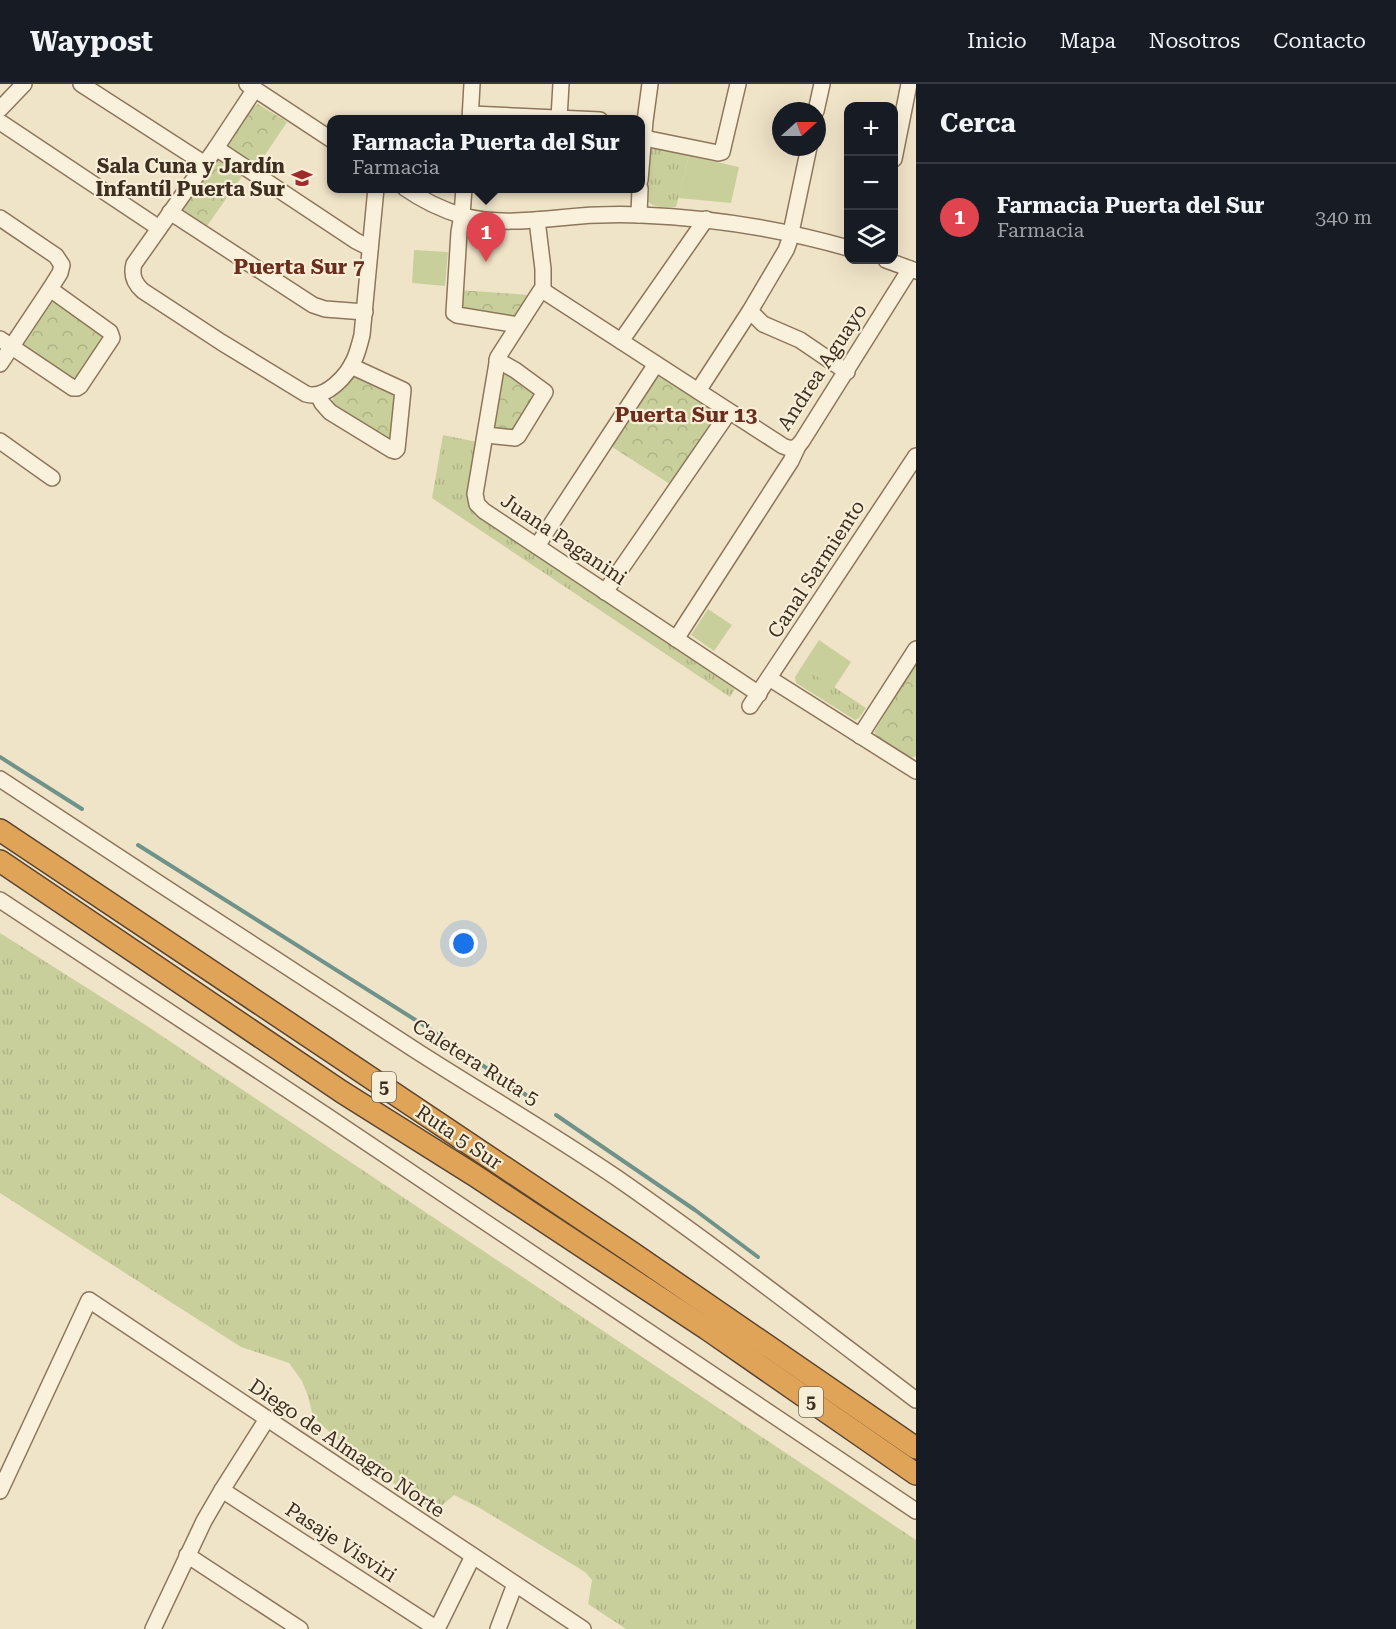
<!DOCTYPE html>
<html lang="es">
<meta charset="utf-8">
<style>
:root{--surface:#171b24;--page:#242831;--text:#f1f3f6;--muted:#9ea1a6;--line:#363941;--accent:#2563eb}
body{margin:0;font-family:"Roboto Serif",serif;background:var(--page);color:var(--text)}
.controls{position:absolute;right:18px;top:18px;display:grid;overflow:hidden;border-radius:12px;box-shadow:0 6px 24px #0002}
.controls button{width:54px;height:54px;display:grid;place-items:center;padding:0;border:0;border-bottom:2px solid var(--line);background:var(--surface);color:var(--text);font:30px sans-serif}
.compass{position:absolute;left:772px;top:18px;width:54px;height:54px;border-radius:50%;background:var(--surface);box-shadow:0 6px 24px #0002;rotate:69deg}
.you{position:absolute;left:464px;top:860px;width:21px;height:21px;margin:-15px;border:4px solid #fff;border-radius:50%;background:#1a73e8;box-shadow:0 0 0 9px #1a73e833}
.badge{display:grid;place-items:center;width:39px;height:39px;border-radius:50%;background:var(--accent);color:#fff;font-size:20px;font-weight:700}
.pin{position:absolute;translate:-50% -50px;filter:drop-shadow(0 2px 3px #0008)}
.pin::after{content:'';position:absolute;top:32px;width:21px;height:18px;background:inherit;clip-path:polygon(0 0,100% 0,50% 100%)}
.popup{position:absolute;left:327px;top:31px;width:318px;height:78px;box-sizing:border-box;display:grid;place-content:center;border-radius:12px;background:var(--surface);filter:drop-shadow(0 2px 4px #0005);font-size:20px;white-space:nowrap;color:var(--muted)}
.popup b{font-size:22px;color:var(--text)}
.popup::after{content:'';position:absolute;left:50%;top:100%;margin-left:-12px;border:12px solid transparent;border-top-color:var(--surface)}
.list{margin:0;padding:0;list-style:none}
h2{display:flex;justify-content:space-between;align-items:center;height:78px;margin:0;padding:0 24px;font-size:26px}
h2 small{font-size:20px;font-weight:400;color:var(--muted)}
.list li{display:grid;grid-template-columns:39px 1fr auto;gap:18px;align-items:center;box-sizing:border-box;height:108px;padding:0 24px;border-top:2px solid var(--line)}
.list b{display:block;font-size:22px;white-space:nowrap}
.list p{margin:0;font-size:20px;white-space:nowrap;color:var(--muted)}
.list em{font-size:20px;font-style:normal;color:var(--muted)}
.icon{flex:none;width:33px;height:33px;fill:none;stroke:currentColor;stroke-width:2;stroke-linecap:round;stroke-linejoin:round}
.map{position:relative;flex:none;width:916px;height:1545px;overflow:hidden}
header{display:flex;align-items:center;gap:36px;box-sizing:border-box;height:84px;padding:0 30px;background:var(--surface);border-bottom:2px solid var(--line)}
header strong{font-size:28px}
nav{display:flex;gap:33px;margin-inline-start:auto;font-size:21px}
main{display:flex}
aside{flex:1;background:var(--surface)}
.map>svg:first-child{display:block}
.grass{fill:url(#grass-tufts)}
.forest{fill:url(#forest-crowns)}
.garden{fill:#c9cf9b}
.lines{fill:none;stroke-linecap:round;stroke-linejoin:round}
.stream{stroke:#6f938a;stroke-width:4}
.minor-casing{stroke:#8d765c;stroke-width:18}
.highway-casing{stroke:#5b4430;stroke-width:24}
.minor{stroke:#faf1dc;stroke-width:15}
.highway{stroke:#e0a458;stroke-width:21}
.labels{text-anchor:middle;stroke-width:4.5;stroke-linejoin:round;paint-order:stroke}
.shield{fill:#f7eed8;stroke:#756857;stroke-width:1.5}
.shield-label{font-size:18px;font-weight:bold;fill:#3d2e20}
.poi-label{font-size:20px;font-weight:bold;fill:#3d2e20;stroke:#f7eed8;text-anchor:end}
.street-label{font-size:20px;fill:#3d2e20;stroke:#f7eed8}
.neighbourhood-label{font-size:21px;font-weight:bold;fill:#6b2e1e;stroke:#f7eed8}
</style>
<header>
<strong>Waypost</strong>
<nav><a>Inicio</a><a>Mapa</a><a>Nosotros</a><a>Contacto</a></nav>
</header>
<main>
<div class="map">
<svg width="916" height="1545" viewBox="0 0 916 1545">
<defs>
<pattern id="grass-tufts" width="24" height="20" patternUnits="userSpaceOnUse" patternTransform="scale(1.5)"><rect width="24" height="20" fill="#c9cf9b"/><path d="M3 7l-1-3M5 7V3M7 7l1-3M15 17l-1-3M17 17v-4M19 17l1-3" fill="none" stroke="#aeb285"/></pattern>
<pattern id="forest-crowns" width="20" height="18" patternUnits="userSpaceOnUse" patternTransform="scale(1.5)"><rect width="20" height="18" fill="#c9cf9b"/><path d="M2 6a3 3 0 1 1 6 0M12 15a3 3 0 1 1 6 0" fill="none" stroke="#aeb285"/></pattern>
</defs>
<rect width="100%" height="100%" fill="#f0e4c8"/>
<g class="grass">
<path d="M655,61L690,68L676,123C665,123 651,125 646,114L650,66Z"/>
<polygon points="443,351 477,358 468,412 471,425 477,432 735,605 730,613 432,414"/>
<polygon points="802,582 866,624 859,634 855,636 796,599 795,593"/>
<polygon points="0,849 141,938 916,1456 916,1545 626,1545 588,1520 592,1496 585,1488 478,1423 454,1411 439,1424 419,1419 335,1353 313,1333 308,1312 302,1297 289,1279 241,1263 0,1109"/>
</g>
<g class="forest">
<path d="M258,20L287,38L255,86L228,66V61C235,49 246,25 258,20Z"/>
<polygon points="220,73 245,88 204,146 182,128 183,123"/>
<polygon points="458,206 530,211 515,234 463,228 457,218"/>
<polygon points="54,215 105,252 78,298 22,263"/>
<polygon points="504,287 538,307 518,347 496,346 494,343 502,289"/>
<polygon points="354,289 399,308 390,359 331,322 333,314"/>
<polygon points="657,292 665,294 718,329 719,335 673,402 609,361"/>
<polygon points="916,580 916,672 911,674 878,654 874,648"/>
</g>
<g class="garden">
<polygon points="689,72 739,83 731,119 678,114"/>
<polygon points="414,166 448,168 445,202 412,199"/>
<polygon points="708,525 732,541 714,567 691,551"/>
<polygon points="819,556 851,578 834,604 802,582"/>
</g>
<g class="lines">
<g class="stream">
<polyline points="0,673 82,725"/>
<polyline points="138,761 425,942 526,1011"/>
<polyline points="556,1031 695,1126 758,1173"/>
</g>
<g class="minor-casing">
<g id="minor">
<polyline points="81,0 205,80"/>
<polyline points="247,0 332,56"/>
<path d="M255,5L216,64L134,180C131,191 134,199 143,207L221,258L306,310C326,316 348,291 355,274C358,267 360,259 362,251L376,104"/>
<polyline points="0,25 24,0"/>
<polyline points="816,27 822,0"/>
<polyline points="471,30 600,36"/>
<polyline points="559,34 561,0"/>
<polyline points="470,36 472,0"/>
<polyline points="0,38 159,144"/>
<polyline points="644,54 718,69 722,68 738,0"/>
<polyline points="216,64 356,157 370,164"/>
<polyline points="894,75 909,0"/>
<polyline points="640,96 645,37 650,0"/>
<path d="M405,104C422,116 443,126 463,132C494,140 527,137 558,134C586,131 614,130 641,131C714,134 778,144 848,164"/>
<polyline points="464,104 462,131 459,148 454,229 457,231 518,241"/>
<polyline points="170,128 313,221 325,225 365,228"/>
<polyline points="639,131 640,104"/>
<polyline points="0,134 56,172 62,181 60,189 50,205 0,280"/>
<polyline points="537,136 543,185 543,203 498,273 475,410 477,420 484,427 759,610"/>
<polyline points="886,176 916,187"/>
<path d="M542,206L783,362C792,366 796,365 802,357L910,185"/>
<polyline points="750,227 763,240 800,256 847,288"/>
<polyline points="0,255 73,304 77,304 80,302 112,254 110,248 50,205"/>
<polyline points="621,257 706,135"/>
<polyline points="698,307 750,227 786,166 789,158 809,63"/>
<polyline points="318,311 322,319 330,328 392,366 395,367 397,365 403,306 351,282"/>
<polyline points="486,351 515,354 518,352 545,308 515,286 497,276"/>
<polyline points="0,357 52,394"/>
<polyline points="537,462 656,280"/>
<polyline points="605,508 729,328"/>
<polyline points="676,555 791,377 798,362"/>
<polyline points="769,594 916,687"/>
<polyline points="750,622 916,372"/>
<polyline points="860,652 916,565"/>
<path d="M0,695C138,786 276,876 415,966C482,1009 551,1049 617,1094C719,1165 817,1241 916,1316"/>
<polyline points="0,816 327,1032 916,1427"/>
<polyline points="222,1406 437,1545"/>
<polyline points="0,1407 89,1216 583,1545"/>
<polyline points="187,1471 300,1545"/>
<polyline points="153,1545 204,1437 222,1406 267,1335"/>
<polyline points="437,1545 473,1472"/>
<polyline points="498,1545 515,1500"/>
</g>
</g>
<g class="highway-casing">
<g id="highway">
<polyline points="0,746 631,1168 916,1364"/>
<polyline points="0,777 342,1008 474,1091 707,1245 916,1390"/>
</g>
</g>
<use href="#minor" class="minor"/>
<use href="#highway" class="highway"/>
</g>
<defs>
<g id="school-bare" transform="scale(1.62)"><path d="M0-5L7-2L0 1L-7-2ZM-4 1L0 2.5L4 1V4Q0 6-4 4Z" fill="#9e2a2b" stroke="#f7eed8" stroke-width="2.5" paint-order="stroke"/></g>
</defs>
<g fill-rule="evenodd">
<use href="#school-bare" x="302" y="94"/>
</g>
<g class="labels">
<g class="shield">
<rect x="372" y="988" width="24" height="30" rx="4.5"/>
<rect x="799" y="1303" width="24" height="30" rx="4.5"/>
</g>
<g class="shield-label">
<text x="384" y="1009">5</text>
<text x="811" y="1324">5</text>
</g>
<g class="poi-label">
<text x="285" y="89">Sala Cuna y Jardín<tspan x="285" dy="23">Infantíl Puerta Sur</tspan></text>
</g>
<g class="street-label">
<text transform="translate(822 283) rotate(-57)" y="7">Andrea Aguayo</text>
<text transform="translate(564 455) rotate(34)" y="7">Juana Paganini</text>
<text transform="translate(816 485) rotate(-57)" y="7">Canal Sarmiento</text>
<text transform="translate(476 978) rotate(32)" y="7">Caletera Ruta 5</text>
<text transform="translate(459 1053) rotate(34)" y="7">Ruta 5 Sur</text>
<text transform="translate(347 1364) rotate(34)" y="7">Diego de Almagro Norte</text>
<text transform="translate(341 1458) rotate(33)" y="7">Pasaje Visviri</text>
</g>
<g class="neighbourhood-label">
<text x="299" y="190">Puerta Sur 7</text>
<text x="686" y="338">Puerta Sur 13</text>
</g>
</g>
</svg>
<div class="controls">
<button>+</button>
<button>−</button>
<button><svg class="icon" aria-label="layers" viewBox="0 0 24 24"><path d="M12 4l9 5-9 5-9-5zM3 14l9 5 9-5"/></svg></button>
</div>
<svg class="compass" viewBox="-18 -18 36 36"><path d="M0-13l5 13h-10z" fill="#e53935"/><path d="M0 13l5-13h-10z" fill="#9ea1a6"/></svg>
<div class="you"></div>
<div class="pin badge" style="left:486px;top:178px;background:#e0444e">1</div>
<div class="popup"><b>Farmacia Puerta del Sur</b>Farmacia</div>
</div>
<aside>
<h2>Cerca<small></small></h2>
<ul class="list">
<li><span class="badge" style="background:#e0444e">1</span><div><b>Farmacia Puerta del Sur</b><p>Farmacia</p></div><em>340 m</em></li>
</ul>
</aside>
</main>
